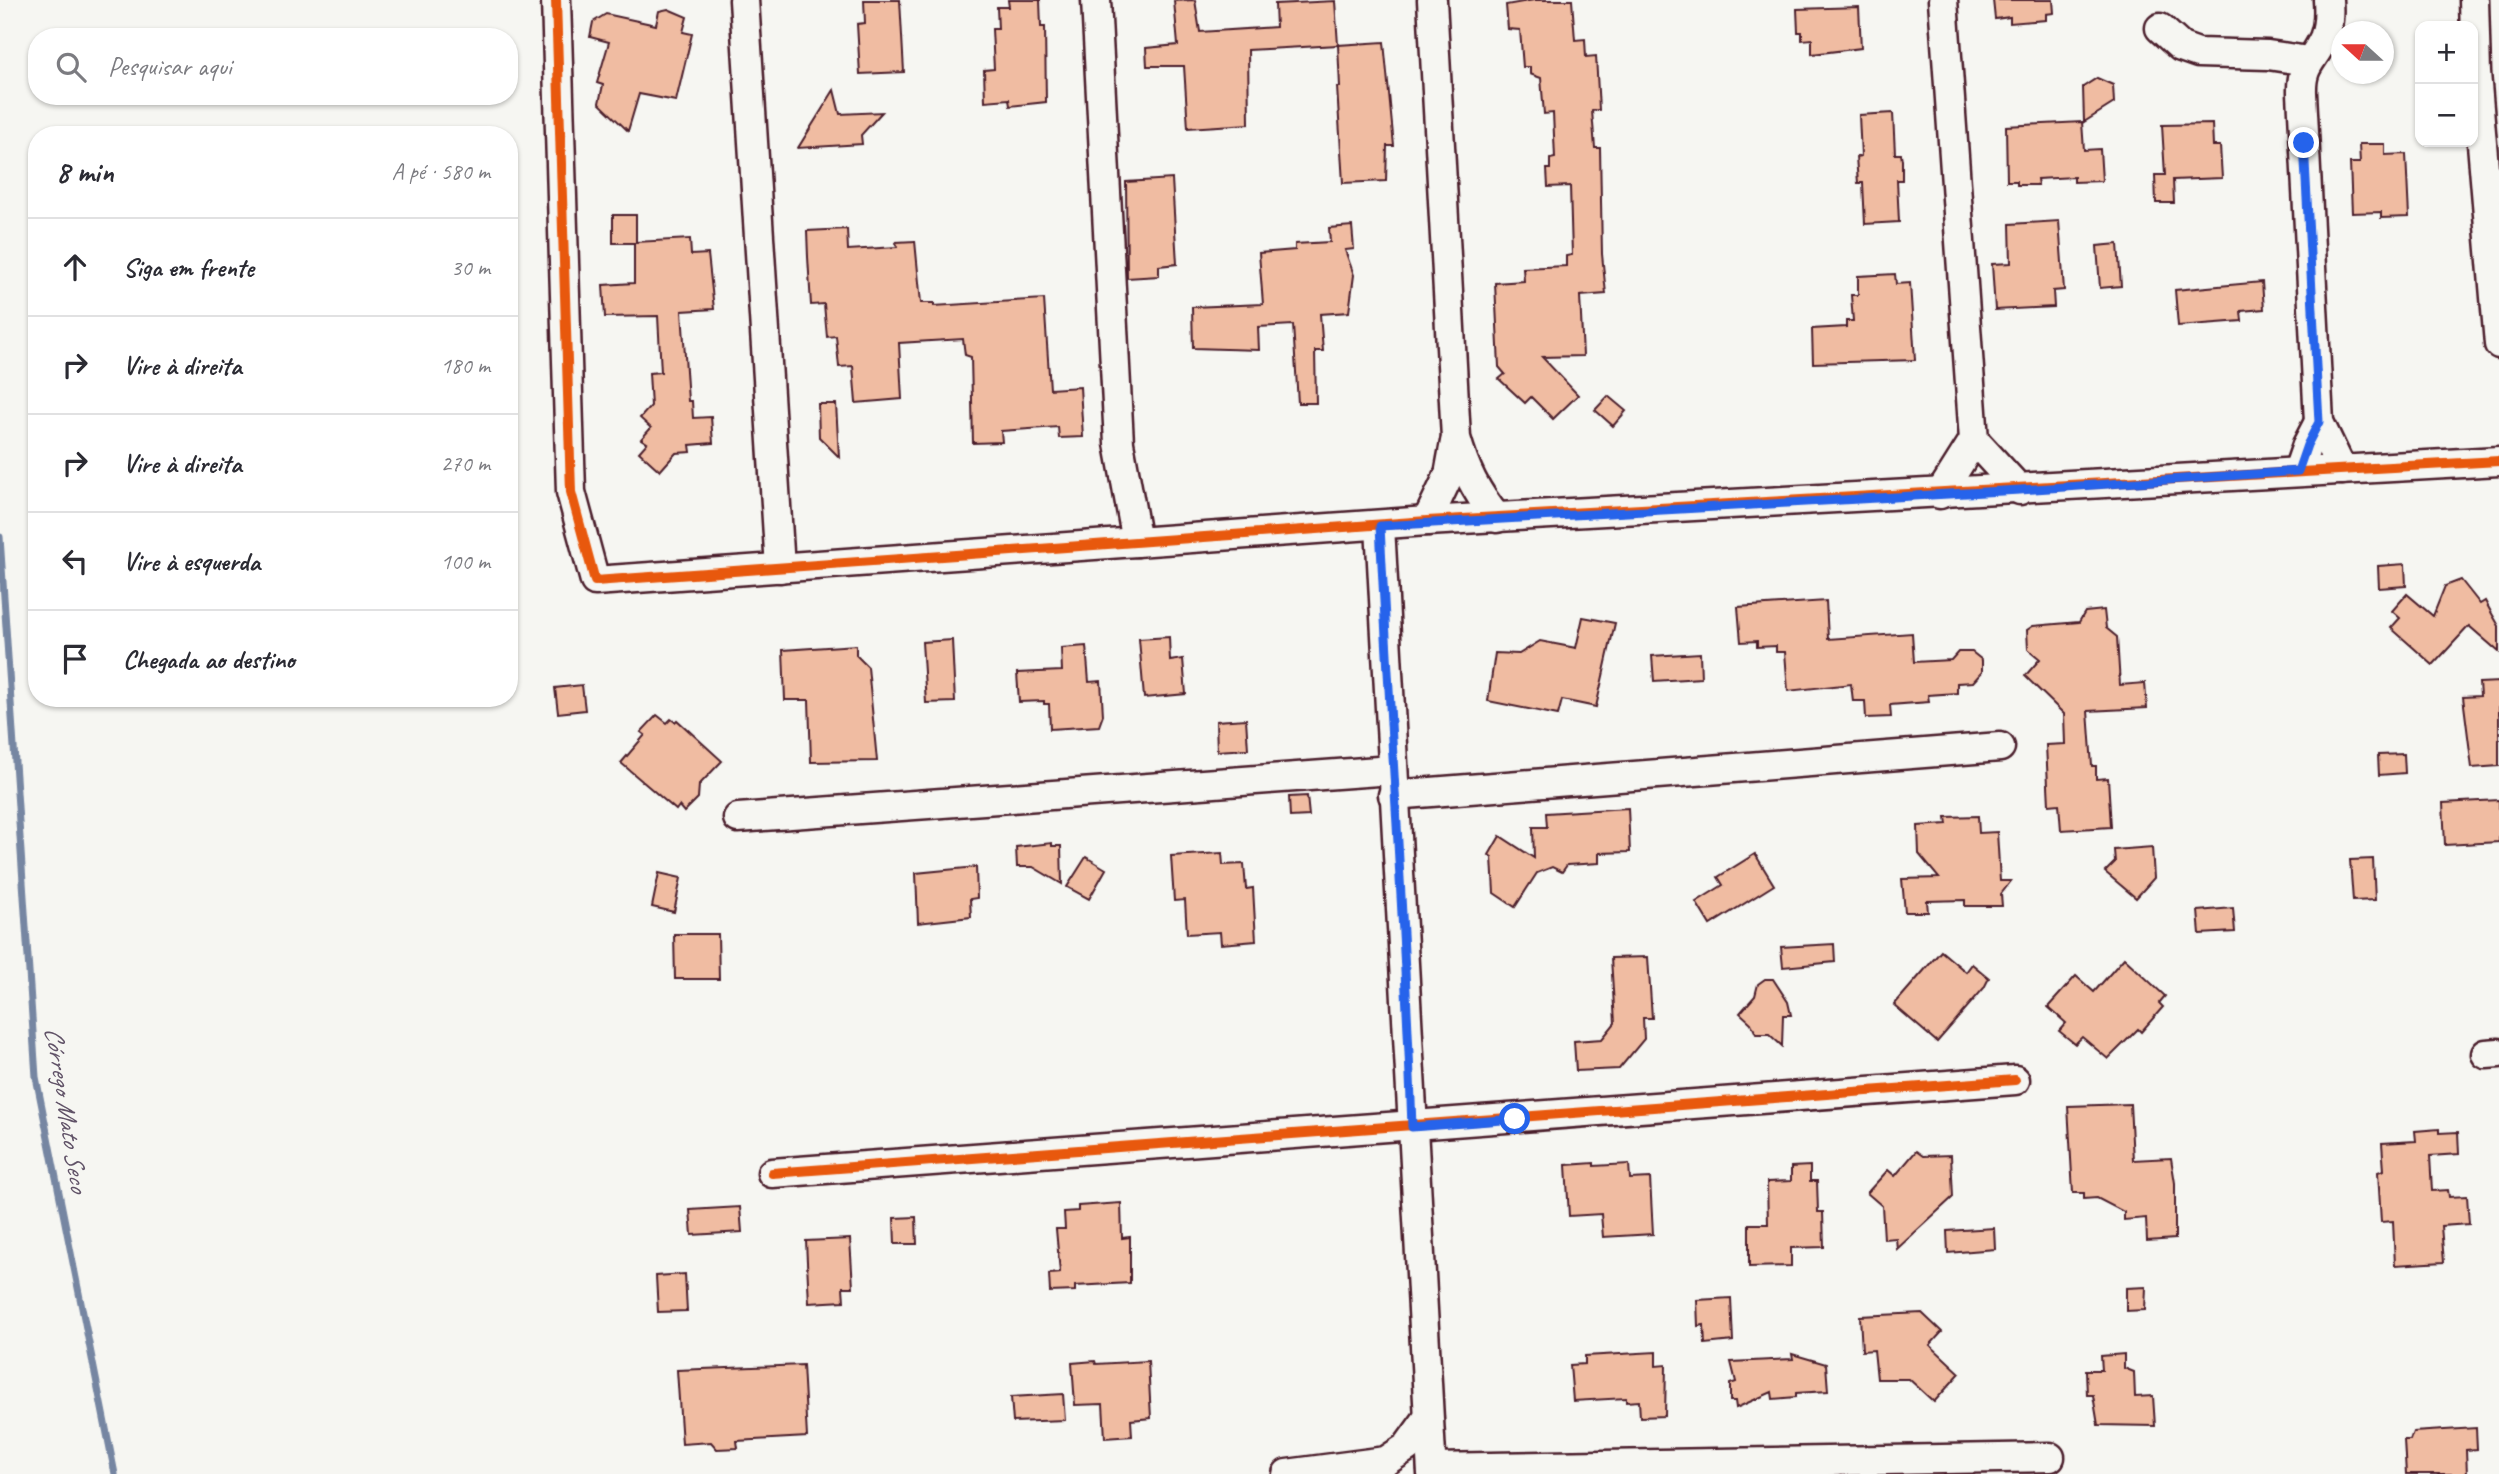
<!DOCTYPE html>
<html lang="pt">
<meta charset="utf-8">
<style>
:root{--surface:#fff;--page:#f2f2f3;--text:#2b2b33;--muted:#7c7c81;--line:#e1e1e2}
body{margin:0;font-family:Caveat,sans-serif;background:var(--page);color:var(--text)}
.controls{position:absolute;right:21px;top:21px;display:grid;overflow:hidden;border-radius:14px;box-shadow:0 2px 5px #0004}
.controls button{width:63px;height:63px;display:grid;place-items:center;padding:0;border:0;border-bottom:2px solid var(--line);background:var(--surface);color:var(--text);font:35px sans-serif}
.compass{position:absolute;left:2331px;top:21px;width:63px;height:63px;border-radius:50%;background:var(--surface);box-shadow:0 2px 5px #0004;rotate:291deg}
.stop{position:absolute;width:21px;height:21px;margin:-16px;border:5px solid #2563eb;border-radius:50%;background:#fff}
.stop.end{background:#2563eb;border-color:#fff;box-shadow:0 2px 7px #0008}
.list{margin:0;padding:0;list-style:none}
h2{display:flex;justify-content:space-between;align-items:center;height:91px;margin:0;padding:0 28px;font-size:30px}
h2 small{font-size:23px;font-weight:400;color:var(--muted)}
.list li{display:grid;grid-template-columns:46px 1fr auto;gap:21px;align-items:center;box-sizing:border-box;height:98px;padding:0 28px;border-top:2px solid var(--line)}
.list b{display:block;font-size:26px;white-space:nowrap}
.list em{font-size:23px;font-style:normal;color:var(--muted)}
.icon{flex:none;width:38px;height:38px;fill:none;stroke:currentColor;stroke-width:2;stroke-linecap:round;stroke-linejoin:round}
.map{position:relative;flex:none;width:2499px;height:1474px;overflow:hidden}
.search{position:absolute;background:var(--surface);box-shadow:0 2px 5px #0004;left:28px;top:28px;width:490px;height:77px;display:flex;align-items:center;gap:18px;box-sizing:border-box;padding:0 24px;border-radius:28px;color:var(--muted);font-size:26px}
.panel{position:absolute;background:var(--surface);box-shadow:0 2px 5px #0004;left:28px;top:126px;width:490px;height:581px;border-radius:28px}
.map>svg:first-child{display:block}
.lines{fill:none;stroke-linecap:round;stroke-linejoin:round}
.stream{stroke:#7686a2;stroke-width:7}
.building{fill:#f0bca2;stroke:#4a1f2b;stroke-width:2}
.minor-casing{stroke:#4a1f2b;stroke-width:33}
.minor{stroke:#f6f6f2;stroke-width:28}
.cycleway-casing{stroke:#f6f6f2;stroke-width:15}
.cycleway{stroke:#e8590c;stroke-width:10}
.route{stroke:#2563eb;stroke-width:9}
.labels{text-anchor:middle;stroke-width:7;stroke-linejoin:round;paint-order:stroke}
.water-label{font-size:26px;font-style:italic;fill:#605267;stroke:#f6f6f2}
</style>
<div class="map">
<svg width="2499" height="1474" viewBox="0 0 2499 1474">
<rect width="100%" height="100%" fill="#f6f6f2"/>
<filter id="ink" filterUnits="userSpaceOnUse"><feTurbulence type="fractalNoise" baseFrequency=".0143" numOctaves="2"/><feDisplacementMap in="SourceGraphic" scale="14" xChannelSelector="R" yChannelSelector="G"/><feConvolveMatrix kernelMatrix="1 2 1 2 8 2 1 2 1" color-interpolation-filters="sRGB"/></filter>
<g filter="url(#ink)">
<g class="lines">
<polyline class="stream" points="0,537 36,1077 115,1474"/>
</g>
<g class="building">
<polygon points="864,0 900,0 904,72 860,74 857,24 865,23"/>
<polygon points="1008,0 1040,0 1041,27 1045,27 1046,102 1010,106 1009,99 985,101 984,70 994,69 992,29 998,29 997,7 1009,7"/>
<polygon points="1195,0 1200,32 1276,27 1275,4 1335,1 1338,45 1248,50 1249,124 1188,128 1184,66 1147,66 1146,48 1178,45 1174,1"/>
<polygon points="1534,0 1572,0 1575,40 1585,39 1586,57 1596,56 1599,110 1592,111 1595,148 1600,148 1602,254 1606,294 1580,296 1583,356 1542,357 1578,395 1553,419 1531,397 1525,403 1499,379 1505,374 1499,367 1495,283 1524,281 1523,268 1566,266 1566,256 1572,255 1570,186 1548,187 1547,169 1550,169 1550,159 1555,158 1553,113 1544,114 1541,78 1530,74 1530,67 1523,67 1520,30 1508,29 1506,5"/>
<polygon points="1993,0 2053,0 2054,13 2046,14 2046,20 2010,23 2010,17 1995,19"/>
<polygon points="1859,7 1861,48 1812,54 1812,39 1802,40 1802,32 1798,32 1797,9"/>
<polygon points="668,9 687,17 683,32 692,34 676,101 639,94 628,131 599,103 603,85 597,83 609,42 590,37 593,22 606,14 656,25 659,11"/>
<polygon points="1384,42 1394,146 1387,146 1386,181 1343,183 1337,87 1340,87 1338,45"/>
<polygon points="2097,78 2113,85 2114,103 2084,122 2083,87"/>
<polygon points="834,90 840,114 882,112 861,135 862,144 798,148"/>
<polygon points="1893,113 1895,154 1901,154 1902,160 1902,180 1897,180 1899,222 1865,224 1863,183 1858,183 1856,157 1861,156 1859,115"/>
<polygon points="2082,122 2084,150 2100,149 2102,181 2074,182 2074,177 2037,179 2038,185 2017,185 2017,181 2007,181 2006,126"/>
<polygon points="2212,124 2213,146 2220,146 2222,178 2173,180 2174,203 2156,203 2155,175 2165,175 2162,125"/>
<polygon points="2359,144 2385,144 2385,155 2406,154 2409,217 2381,218 2381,212 2352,213 2350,163 2360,163"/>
<polygon points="1172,179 1177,264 1159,266 1159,276 1127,278 1126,182"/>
<polygon points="613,215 636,215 636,242 690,239 691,255 708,254 714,309 682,311 688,401 692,401 693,418 711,417 713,443 690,445 691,452 676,453 660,471 639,452 647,443 641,439 651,428 640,418 651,406 649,373 661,372 658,316 605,317 603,285 634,283 634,243 613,243"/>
<polygon points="2059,221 2064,290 2053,291 2054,307 1995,310 1992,264 2011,263 2010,224"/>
<polygon points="1352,226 1354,249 1345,250 1354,275 1349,312 1320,314 1323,351 1315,351 1316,403 1298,403 1293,325 1258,327 1259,350 1193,348 1192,307 1263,304 1259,253 1295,250 1295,244 1330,242 1329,228"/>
<polygon points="847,229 848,250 897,247 896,242 915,241 921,303 934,303 934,306 1044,299 1050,389 1080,387 1083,437 1059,438 1058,427 1001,431 1002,442 973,443 971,357 965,355 963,339 899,343 902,399 856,403 853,366 839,367 836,336 827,337 824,304 811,305 808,257 807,231"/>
<polygon points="2118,244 2121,286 2100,288 2097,246"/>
<polygon points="1895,274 1896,284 1910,283 1915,360 1813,363 1812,329 1846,327 1846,321 1853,321 1851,295 1858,295 1858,276"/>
<polygon points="2262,282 2264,309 2241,311 2242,321 2178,326 2175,290"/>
<polygon points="1608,396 1626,411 1613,426 1595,410"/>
<polygon points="818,404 836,404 839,457 819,437"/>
<polygon points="2405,564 2406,586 2379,588 2378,566"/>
<polygon points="2461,580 2480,604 2485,601 2491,612 2499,626 2499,652 2469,626 2433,665 2391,628 2400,618 2392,611 2407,594 2433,616 2445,586"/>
<polygon points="1826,601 1828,639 1912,633 1914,662 1951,660 1958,652 1972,652 1982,660 1982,672 1973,682 1957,683 1957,693 1928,695 1929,702 1890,705 1891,717 1866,718 1865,701 1853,701 1851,684 1788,691 1785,652 1776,652 1776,646 1757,647 1757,641 1741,642 1738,607"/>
<polygon points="2104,610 2106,628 2117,637 2120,685 2145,683 2147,708 2088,711 2092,766 2096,766 2096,779 2108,778 2111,827 2061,830 2059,804 2049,805 2046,745 2065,744 2064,714 2025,676 2040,659 2028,649 2027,630 2033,626 2079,622 2085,612"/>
<polygon points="1583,617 1615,623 1596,707 1562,700 1558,715 1488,701 1495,653 1519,654 1540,641 1576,648"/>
<polygon points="1169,637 1170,661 1183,659 1186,694 1144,698 1139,639"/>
<polygon points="952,640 955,702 926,703 922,642"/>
<polygon points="856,645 856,655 868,667 877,761 811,762 809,700 785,700 783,650"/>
<polygon points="1086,646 1089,682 1101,681 1103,715 1099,726 1050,729 1049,704 1044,704 1044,701 1019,702 1017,673 1062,671 1061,648"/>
<polygon points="1700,653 1701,678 1654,681 1652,656"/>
<polygon points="2499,682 2499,766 2472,768 2463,697 2480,696 2479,683"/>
<polygon points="582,685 585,710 558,713 555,688"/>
<polygon points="657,715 667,723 671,719 675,722 677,720 722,761 699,785 698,798 684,812 679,806 676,810 621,763 645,735 641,732"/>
<polygon points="1246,719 1248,749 1217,751 1216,721"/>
<polygon points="2404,754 2405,773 2379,775 2378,755"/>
<polygon points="1307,796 1309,816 1290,817 1289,797"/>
<polygon points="2499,800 2499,842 2445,845 2443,803"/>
<polygon points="1628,808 1630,852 1599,853 1599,863 1567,865 1562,872 1552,867 1537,873 1515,907 1494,893 1492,857 1489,855 1500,836 1534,858 1533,827 1547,827 1546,813"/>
<polygon points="1978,816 1979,833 1997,832 2000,881 2011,881 2001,894 2002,906 1965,906 1965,900 1927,901 1928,912 1905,912 1902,879 1939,878 1919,854 1918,826 1947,824 1946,817"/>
<polygon points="1052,843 1052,846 1061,846 1062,884 1033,867 1017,867 1016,847"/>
<polygon points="2152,847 2154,878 2136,898 2105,872 2115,862 2114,850"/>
<polygon points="1222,853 1223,865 1244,864 1246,889 1253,888 1256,941 1221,944 1220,932 1187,934 1185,900 1174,901 1171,856"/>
<polygon points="1755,854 1774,885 1710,925 1696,902 1723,885 1718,877"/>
<polygon points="1086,857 1106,869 1089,899 1067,887"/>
<polygon points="2373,859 2375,900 2353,901 2350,860"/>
<polygon points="976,867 977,898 970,899 971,917 918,923 916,873"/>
<polygon points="659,873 681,878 674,912 652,907"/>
<polygon points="2233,908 2235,932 2200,934 2198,911"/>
<polygon points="674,934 718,934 719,979 675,979"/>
<polygon points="1834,944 1835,962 1783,967 1781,947"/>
<polygon points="1941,951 1966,972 1972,964 1989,978 1984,988 1937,1042 1894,1005"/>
<polygon points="1648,957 1652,1018 1643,1018 1644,1039 1619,1069 1576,1071 1574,1041 1602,1039 1615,1023 1611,958"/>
<polygon points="2124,958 2165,996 2159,1003 2163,1007 2141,1032 2138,1029 2108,1059 2082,1037 2075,1044 2059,1031 2066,1023 2048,1007 2076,976 2094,992"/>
<polygon points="1765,979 1773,979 1788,1002 1791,1015 1783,1015 1782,1046 1769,1034 1756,1034 1751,1023 1740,1013 1755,996 1758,984"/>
<polygon points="2130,1104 2133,1160 2171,1158 2175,1183 2175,1239 2147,1241 2146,1218 2124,1220 2124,1212 2097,1198 2084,1199 2084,1193 2073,1193 2068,1106"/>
<polygon points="2439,1129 2439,1133 2458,1132 2459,1154 2430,1156 2432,1191 2448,1190 2449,1197 2467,1196 2469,1224 2441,1226 2444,1262 2395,1265 2393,1221 2381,1222 2378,1172 2384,1170 2382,1143 2416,1141 2415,1131"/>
<polygon points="1916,1151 1923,1156 1951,1155 1953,1197 1897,1249 1896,1238 1884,1239 1882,1206 1867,1193 1888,1170 1895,1176"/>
<polygon points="1594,1163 1594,1166 1629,1164 1630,1179 1650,1178 1653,1234 1603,1237 1601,1214 1569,1216 1566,1165"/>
<polygon points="1810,1166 1810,1181 1817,1181 1818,1212 1823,1212 1824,1247 1791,1248 1791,1266 1749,1267 1749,1224 1768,1224 1767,1182 1791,1181 1791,1167"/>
<polygon points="1121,1203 1122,1238 1130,1237 1130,1283 1075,1286 1075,1291 1050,1292 1049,1274 1060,1273 1056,1229 1065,1229 1064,1212 1078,1211 1078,1206"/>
<polygon points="740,1207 742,1232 692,1235 690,1210"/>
<polygon points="916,1217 917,1244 895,1244 894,1218"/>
<polygon points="1994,1228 1995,1249 1948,1253 1947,1231"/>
<polygon points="850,1239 853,1287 843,1287 844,1301 809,1303 806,1241"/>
<polygon points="685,1274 687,1311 658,1312 656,1276"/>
<polygon points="2146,1287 2145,1310 2126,1311 2126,1288"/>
<polygon points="1731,1298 1733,1341 1705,1344 1704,1325 1698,1326 1697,1300"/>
<polygon points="1922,1313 1942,1332 1930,1345 1960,1373 1934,1402 1909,1379 1877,1379 1874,1350 1862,1351 1860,1316"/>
<polygon points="1656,1352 1656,1366 1666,1365 1665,1416 1640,1417 1639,1401 1626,1402 1626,1398 1573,1401 1570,1365 1585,1364 1585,1356"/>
<polygon points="1792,1354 1826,1364 1828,1391 1796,1393 1796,1397 1773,1399 1772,1392 1736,1408 1735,1401 1730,1401 1730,1384 1736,1382 1731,1362 1793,1359"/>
<polygon points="2124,1354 2124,1368 2134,1372 2135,1397 2153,1396 2155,1426 2098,1425 2093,1395 2087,1395 2086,1370 2102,1370 2101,1356"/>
<polygon points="1095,1361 1096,1364 1148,1361 1151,1418 1131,1420 1132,1436 1105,1438 1103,1404 1075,1405 1072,1363"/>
<polygon points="803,1365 807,1437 737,1441 738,1448 717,1449 711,1442 682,1444 677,1370"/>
<polygon points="1063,1394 1065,1420 1013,1422 1011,1397"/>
<polygon points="2476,1428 2477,1449 2466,1450 2467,1474 2406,1474 2404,1440 2410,1440 2413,1432"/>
</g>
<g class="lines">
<g class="minor-casing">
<g id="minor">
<polyline points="556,0 571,492 595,581 1427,521 2499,461"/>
<polyline points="744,0 780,568"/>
<polyline points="1096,0 1119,443 1137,542"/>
<path d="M1432,0L1456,438C1465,470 1476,492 1497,518"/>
<polyline points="1943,0 1974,440 2020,490"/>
<path d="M2328,0C2329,13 2329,26 2324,38C2313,62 2301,64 2302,93L2319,422L2342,470"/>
<polyline points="2474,0 2476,73 2499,344"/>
<polyline points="2160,28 2181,47 2198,53 2268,55 2308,61"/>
<polyline points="2298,471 2307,445 2319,422"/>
<polyline points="1940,494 1974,440"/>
<polyline points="1427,521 1449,475 1455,442"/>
<polyline points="1380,526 1432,1474"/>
<polyline points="1393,795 2000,747"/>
<polyline points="738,818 1392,770"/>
<polyline points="2486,1054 2499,1053"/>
<polyline points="772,1173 2015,1080"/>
<polyline points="1432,1468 2050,1457"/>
<polyline points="1287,1474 1386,1461 1407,1447 1428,1418"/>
</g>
</g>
<use href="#minor" class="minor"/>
<g class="cycleway-casing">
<g id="cycleway">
<polyline points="556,0 571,492 595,581 1427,521 2499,461"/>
<polyline points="772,1173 2015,1080"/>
</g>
</g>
<use href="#cycleway" class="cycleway"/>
</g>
</g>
<g class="lines" filter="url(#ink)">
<path class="route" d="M1515,1119L1412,1127C1405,927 1390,726 1380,526L2020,490L2298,471L2307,445L2319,422L2304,143"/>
</g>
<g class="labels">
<g class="water-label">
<text transform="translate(67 1109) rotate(81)" y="9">Córrego Mato Seco</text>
</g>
</g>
</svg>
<div class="controls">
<button>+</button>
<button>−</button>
</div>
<svg class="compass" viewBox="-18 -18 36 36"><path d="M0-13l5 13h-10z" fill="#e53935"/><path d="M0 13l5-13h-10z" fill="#7c7c81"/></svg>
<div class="stop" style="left:1515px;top:1119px"></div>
<div class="stop end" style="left:2304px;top:143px"></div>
<div class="search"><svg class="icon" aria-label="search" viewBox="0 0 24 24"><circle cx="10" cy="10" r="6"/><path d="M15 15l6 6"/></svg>Pesquisar aqui</div>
<section class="panel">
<h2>8 min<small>A pé · 580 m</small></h2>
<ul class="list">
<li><svg class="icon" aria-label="ahead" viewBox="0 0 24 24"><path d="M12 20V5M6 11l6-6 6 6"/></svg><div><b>Siga em frente</b></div><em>30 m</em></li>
<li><svg class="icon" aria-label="right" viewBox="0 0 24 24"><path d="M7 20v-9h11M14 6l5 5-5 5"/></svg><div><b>Vire à direita</b></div><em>180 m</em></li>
<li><svg class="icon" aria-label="right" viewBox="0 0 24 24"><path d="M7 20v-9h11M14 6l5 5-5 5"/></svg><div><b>Vire à direita</b></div><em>270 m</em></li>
<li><svg class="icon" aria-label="left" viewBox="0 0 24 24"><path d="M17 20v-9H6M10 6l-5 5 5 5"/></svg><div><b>Vire à esquerda</b></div><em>100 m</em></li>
<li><svg class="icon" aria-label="arrive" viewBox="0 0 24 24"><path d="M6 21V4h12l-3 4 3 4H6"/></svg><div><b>Chegada ao destino</b></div></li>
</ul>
</section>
</div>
